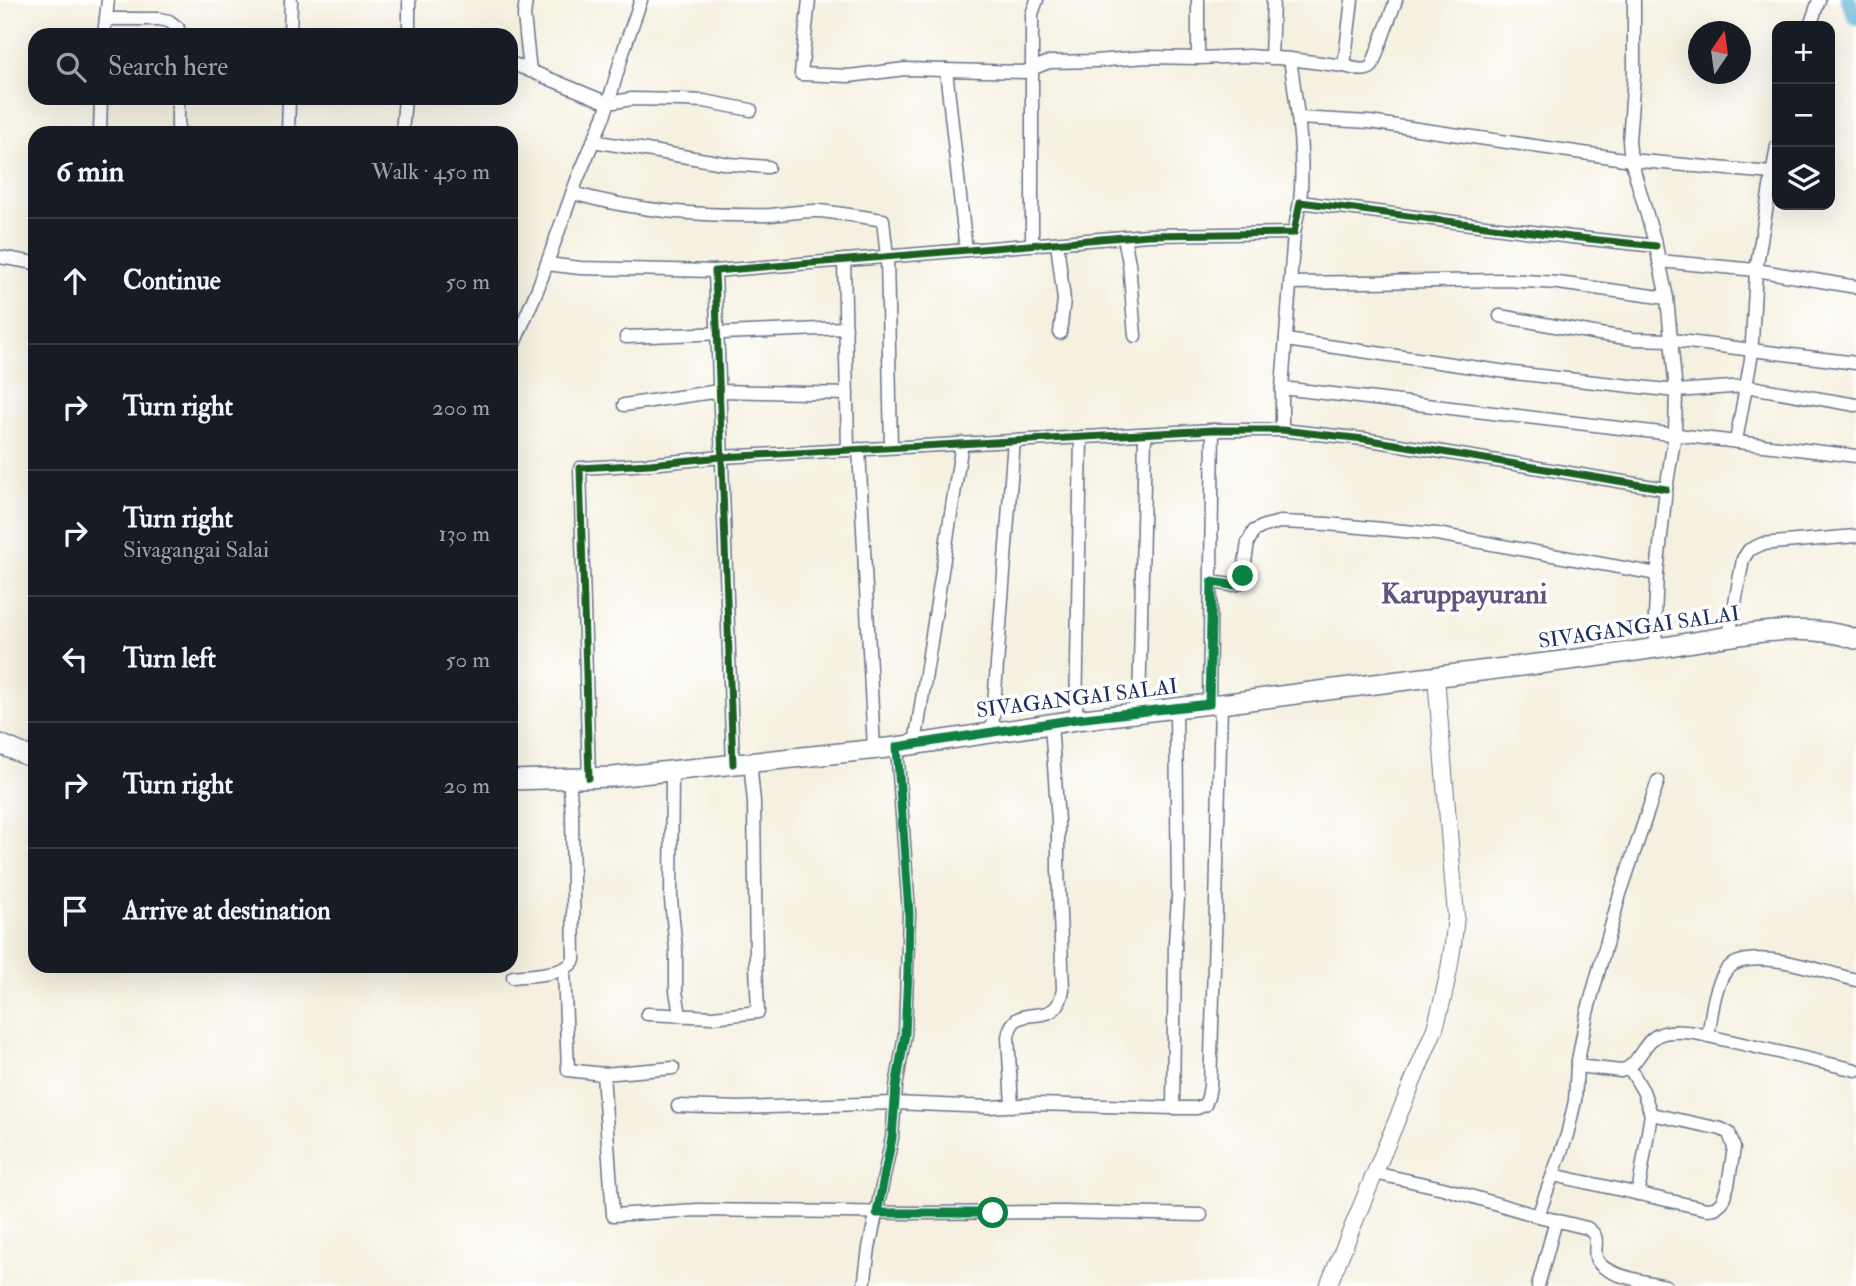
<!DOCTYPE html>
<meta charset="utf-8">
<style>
:root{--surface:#171b24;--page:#20242c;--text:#f1f3f6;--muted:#9ea1a6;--line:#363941}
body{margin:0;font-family:"IM FELL Double Pica",serif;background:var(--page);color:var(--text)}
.controls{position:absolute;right:21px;top:21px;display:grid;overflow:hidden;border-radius:14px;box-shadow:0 7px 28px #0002}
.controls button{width:63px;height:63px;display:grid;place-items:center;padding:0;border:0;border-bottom:2px solid var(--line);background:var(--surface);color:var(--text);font:35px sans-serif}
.compass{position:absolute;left:1688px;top:21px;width:63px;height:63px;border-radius:50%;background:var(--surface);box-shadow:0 7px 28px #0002;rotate:13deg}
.stop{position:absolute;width:21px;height:21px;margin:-16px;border:5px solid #0b8043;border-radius:50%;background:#fff}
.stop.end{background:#0b8043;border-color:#fff;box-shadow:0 2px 7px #0008}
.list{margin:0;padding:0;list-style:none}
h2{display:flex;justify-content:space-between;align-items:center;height:91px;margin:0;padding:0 28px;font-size:30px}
h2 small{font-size:23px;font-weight:400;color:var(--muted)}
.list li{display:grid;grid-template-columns:46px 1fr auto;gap:21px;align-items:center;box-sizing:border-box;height:126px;padding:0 28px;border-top:2px solid var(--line)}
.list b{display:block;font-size:26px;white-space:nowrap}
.list p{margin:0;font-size:23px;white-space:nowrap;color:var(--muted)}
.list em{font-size:23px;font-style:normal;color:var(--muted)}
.icon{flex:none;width:38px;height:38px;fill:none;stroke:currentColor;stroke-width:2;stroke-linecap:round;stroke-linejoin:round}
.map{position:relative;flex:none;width:1856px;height:1286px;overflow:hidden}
.search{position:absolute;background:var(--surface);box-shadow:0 7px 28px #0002;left:28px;top:28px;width:490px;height:77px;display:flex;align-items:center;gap:18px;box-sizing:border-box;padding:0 24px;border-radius:21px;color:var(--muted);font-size:26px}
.panel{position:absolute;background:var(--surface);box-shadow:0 7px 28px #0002;left:28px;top:126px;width:490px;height:847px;border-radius:21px}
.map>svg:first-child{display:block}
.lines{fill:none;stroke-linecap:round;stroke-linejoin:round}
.canal{stroke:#58aed4;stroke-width:16}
.minor-casing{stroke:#67738b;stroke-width:15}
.tertiary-casing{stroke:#67738b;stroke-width:18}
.primary-casing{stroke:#67738b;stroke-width:22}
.minor{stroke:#fff;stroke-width:12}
.tertiary{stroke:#fff;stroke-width:16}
.primary{stroke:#fff;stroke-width:19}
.cycleway-casing{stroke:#fff;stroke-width:11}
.cycleway{stroke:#1b5e20;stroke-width:7}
.route{stroke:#0b8043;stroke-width:9}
.labels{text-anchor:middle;stroke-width:7;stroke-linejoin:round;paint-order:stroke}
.street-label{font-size:21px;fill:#1b2f5e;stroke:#fff}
.district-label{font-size:28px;font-weight:bold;fill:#61557f;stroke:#fff}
</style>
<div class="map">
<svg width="1856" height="1286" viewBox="0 0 1856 1286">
<rect width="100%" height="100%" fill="#fff"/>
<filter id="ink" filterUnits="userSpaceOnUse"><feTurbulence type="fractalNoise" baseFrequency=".0143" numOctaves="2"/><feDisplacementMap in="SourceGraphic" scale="14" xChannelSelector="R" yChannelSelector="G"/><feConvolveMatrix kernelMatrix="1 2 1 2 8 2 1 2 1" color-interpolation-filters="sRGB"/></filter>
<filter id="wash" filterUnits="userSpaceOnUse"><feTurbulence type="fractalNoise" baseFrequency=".00686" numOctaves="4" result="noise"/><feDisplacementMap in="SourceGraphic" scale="28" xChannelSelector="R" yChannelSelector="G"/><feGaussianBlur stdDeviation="1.57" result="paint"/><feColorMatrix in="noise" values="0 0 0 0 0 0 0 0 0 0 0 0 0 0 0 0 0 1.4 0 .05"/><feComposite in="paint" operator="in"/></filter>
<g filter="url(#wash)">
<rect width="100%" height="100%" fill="#f5f0df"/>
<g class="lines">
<polyline class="canal" points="1848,0 1856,17"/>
</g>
</g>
<g filter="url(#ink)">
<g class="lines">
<g class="minor-casing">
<g id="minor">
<polyline points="526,0 524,16 530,71"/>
<polyline points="809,0 801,74 849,76 905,69 1024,72 1049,62 1095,61 1147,57 1198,58 1249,56 1290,59 1344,66 1352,0"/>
<polyline points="1634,0 1634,75 1629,141 1631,160 1656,246 1667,298 1676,391 1675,434 1666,489 1657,574 1655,617 1656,649"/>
<polyline points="106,19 159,19 169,21 178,28 178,35"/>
<polyline points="1810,26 1819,0"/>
<polyline points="104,35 108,0"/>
<polyline points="290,35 291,0"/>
<polyline points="409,35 409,0"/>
<polyline points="1198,58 1198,0"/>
<polyline points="1271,58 1273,0"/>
<path d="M1290,59C1297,108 1305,153 1300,202"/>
<polyline points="511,63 608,103 632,99 682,100 704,101 751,110"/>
<path d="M1344,66C1353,68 1365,73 1372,66L1396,0"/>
<polyline points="946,70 966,250"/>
<polyline points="178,98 178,133"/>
<polyline points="1299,118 1369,122 1631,160 1771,173"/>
<polyline points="100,133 101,98"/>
<polyline points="288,133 289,98"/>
<polyline points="402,133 405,98"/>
<polyline points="593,141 729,164 768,167"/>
<path d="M572,193C640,212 700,216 770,215C786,214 803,210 819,211C841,213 862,217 883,220L887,257L891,447"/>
<polyline points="1124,237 1129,263 1135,336"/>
<polyline points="1057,243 1064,300 1060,333"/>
<polyline points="1032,245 1032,14 1037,0"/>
<polyline points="0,257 35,263"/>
<polyline points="844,260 848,450"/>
<polyline points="1659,261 1756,270 1856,287"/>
<polyline points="547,264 580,268 715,271"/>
<polyline points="1291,283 1506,280 1558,283 1667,298"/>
<polyline points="1500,316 1599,334 1633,339 1672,340 1856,363"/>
<polyline points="626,337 846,328"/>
<polyline points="1286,340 1514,373 1676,391 1745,386 1856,405"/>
<polyline points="511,351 538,288 577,180 605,114 625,46 641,0"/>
<polyline points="1282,388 1856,456"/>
<polyline points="624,405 719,391 847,394"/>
<polyline points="1282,430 1282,388 1294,233"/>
<polyline points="1736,441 1751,359 1756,270 1777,146"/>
<polyline points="859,449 874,749"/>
<polyline points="1212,582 1231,585 1238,584 1243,576 1248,542 1254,531 1264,526 1280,522 1327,524 1437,534 1657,574"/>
<polyline points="1729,636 1743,559 1749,550 1762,544 1856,536"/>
<polyline points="1209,704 1213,430"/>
<polyline points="1139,712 1145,434"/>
<polyline points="1076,720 1081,437"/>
<polyline points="992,731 1014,440"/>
<polyline points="915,744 962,443"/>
<polyline points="733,764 715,271 1148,235 1294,233 1300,202 1571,237 1656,246"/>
<polyline points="672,770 671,900 676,949 676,991 680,1015"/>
<polyline points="589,778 580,468 650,464 721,457 1213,430 1282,430 1364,439 1666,489"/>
<polyline points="564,970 568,1070 603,1074 613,1215 698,1210 912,1213 1063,1212 1201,1215"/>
<path d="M513,977C530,975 566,975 574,960L572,814L569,778"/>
<polyline points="647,1014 713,1017 758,1012 756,965 754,802 750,762"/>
<path d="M1708,1036C1712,1015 1713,990 1725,972C1745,942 1826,973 1856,980"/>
<path d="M1577,1066L1621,1071C1640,1066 1642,1040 1661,1034C1672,1030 1684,1032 1695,1033L1856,1070"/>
<polyline points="1629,1067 1643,1091 1651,1114 1638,1194"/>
<polyline points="603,1074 673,1068"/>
<polyline points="678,1106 739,1108 894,1103 990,1107 1037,1104 1173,1108 1197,1108 1205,1105 1208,1097 1210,1086 1216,906 1221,704"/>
<path d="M1012,1106L1008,1037C1013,1003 1043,1024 1057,1006C1061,1001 1062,995 1063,989L1058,868V821L1051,724"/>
<polyline points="1173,1108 1175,943 1178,898 1176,709"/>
<path d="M1374,1173L1443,1188L1538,1216L1587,1228C1602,1238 1593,1244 1596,1257C1600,1276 1649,1282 1666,1286"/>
<polyline points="1553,1175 1707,1209 1715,1208 1722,1202 1728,1185 1734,1148 1729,1133 1721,1129 1651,1114"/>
<polyline points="1538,1216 1567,1135 1575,1101 1577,1066 1587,1013 1620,894 1658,781"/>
<polyline points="864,1286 869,1248 892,1138 896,1087 905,1034 909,912 897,747"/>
<polyline points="1538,1286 1556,1220"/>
</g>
</g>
<g class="tertiary-casing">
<path id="tertiary" d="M1328,1286L1435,1028C1446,991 1453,954 1456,916L1436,677"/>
</g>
<g class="primary-casing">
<g id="primary">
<polyline points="0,744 35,759"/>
<path d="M511,780L613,777L897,747L1076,720L1209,704H1221C1350,686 1479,672 1608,655C1634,651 1661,648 1687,643C1741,635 1803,621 1856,639"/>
</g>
</g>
<use href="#minor" class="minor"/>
<use href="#tertiary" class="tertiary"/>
<use href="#primary" class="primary"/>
<g class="cycleway-casing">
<g id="cycleway">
<polyline points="733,764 715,271 1148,235 1294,233 1300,202 1571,237 1656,246"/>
<polyline points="589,778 580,468 650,464 721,457 1213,430 1282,430 1364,439 1666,489"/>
</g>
</g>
<use href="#cycleway" class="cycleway"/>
</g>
</g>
<g class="lines" filter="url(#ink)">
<polyline class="route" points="993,1213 877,1213 892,1138 896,1087 905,1034 908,972 909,912 897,747 1076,719 1209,704 1212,582 1231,585 1238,584 1243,576"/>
</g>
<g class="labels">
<g class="street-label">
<text transform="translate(1639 627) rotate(-8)" y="7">SIVAGANGAI SALAI</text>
<text transform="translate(1077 698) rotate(-7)" y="7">SIVAGANGAI SALAI</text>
</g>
<g class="district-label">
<text x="1464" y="603">Karuppayurani</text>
</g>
</g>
</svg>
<div class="controls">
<button>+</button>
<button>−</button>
<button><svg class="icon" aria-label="layers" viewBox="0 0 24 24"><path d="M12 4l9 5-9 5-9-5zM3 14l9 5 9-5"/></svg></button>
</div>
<svg class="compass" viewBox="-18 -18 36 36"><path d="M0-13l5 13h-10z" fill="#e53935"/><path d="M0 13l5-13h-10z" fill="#9ea1a6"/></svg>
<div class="stop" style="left:993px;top:1213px"></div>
<div class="stop end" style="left:1243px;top:576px"></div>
<div class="search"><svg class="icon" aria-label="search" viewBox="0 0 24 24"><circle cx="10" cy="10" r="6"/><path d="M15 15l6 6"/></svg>Search here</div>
<section class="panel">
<h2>6 min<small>Walk · 450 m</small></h2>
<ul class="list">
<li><svg class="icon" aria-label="ahead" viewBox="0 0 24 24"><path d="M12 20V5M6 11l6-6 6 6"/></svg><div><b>Continue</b></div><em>50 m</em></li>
<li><svg class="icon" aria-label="right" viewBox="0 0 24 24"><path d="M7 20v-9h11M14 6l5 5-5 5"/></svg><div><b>Turn right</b></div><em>200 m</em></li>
<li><svg class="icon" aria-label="right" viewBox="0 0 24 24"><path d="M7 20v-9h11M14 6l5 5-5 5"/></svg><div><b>Turn right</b><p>Sivagangai Salai</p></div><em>130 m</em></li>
<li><svg class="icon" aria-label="left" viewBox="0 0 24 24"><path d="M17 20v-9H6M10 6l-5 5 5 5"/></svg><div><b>Turn left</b></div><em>50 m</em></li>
<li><svg class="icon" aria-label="right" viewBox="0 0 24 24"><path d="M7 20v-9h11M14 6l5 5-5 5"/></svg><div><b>Turn right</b></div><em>20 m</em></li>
<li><svg class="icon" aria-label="arrive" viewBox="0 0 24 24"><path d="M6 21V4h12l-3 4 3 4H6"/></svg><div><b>Arrive at destination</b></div></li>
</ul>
</section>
</div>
